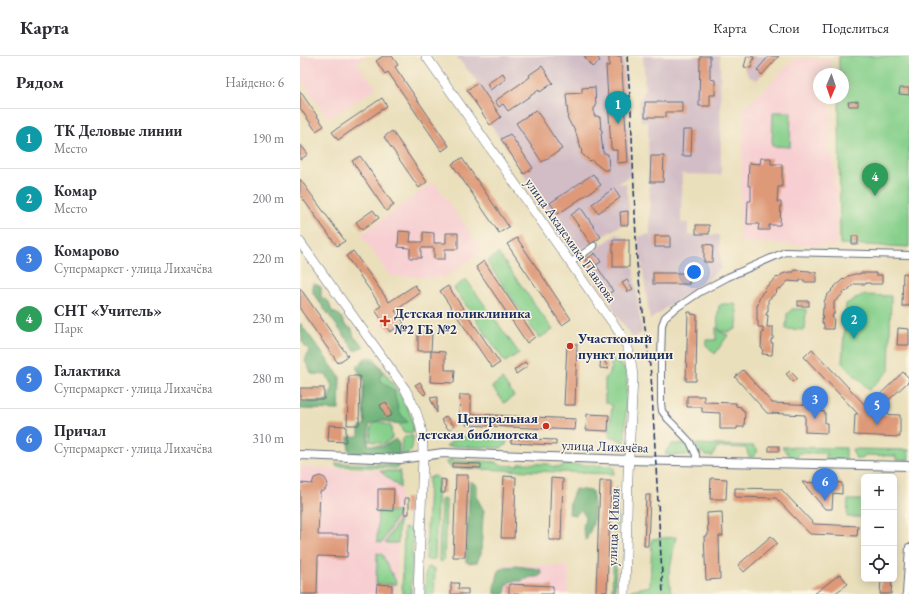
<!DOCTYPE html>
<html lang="ru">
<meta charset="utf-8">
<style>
:root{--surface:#fff;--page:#f2f2f3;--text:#2b2b33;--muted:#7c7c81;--line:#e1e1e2;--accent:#c8321e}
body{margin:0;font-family:"EB Garamond",serif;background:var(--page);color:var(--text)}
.controls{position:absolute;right:12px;bottom:12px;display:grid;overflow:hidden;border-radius:6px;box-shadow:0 2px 10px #0003}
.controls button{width:36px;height:36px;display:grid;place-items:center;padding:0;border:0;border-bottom:1px solid var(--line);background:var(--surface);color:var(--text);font:20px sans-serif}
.compass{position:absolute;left:513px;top:12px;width:36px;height:36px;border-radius:50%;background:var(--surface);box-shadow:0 2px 10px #0003;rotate:182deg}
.you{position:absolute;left:394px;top:216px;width:14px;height:14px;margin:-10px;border:3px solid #fff;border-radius:50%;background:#1a73e8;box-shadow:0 0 0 6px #1a73e833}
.badge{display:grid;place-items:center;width:26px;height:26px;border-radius:50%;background:var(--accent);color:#fff;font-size:13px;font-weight:700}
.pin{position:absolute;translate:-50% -33px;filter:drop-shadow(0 1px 2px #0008)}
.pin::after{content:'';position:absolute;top:21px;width:14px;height:12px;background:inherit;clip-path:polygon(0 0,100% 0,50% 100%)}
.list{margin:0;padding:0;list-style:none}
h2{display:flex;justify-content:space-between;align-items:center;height:52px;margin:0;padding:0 16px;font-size:17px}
h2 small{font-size:13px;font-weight:400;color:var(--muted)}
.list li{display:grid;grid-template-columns:26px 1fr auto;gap:12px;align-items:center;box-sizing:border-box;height:60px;padding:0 16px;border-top:1px solid var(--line)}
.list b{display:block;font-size:15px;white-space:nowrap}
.list p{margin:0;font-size:13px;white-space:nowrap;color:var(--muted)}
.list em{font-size:13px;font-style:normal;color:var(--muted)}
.icon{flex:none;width:22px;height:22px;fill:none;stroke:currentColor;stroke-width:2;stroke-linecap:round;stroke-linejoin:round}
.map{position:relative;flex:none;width:609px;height:538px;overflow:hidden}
header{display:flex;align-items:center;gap:24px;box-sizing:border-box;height:56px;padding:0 20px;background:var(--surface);border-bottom:1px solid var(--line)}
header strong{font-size:19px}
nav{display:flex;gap:22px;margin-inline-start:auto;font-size:14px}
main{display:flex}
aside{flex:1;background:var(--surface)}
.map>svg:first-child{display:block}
.built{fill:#f7cfd2}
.industrial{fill:#d2bdc6}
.green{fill:#87d08c;stroke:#518075}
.forest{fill:#6db278;stroke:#44706b}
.building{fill:#de9978}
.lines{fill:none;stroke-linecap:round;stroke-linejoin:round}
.street-casing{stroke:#636d7f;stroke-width:8}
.secondary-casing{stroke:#636d7f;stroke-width:10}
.primary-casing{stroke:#636d7f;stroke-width:10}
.street{stroke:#fff;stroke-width:6}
.secondary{stroke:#fff;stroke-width:8}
.primary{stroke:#fff;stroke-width:9}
.rail{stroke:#1b2f5e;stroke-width:1.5;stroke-dasharray:6 3;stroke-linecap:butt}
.poi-dot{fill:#c8321e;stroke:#fcf5e5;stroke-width:1.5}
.labels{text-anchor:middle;stroke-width:3;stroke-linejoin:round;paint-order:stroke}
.street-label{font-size:14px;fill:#1b2f5e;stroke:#fcf5e5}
.poi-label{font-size:14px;font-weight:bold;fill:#1b2f5e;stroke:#fcf5e5;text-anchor:start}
</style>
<header>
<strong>Карта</strong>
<nav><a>Карта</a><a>Слои</a><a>Поделиться</a></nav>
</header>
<main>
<aside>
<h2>Рядом<small>Найдено: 6</small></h2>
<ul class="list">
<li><span class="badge" style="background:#0f9aa8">1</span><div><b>ТК Деловые линии</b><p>Место</p></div><em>190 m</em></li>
<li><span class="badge" style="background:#0f9aa8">2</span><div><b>Комар</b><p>Место</p></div><em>200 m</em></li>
<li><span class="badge" style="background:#3f7fe0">3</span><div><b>Комарово</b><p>Супермаркет · улица Лихачёва</p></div><em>220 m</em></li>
<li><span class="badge" style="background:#2e9e5b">4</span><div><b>СНТ «Учитель»</b><p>Парк</p></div><em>230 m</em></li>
<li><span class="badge" style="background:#3f7fe0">5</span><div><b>Галактика</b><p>Супермаркет · улица Лихачёва</p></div><em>280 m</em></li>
<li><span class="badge" style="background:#3f7fe0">6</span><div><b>Причал</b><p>Супермаркет · улица Лихачёва</p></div><em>310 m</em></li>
</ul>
</aside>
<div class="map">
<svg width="609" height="538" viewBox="0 0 609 538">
<rect width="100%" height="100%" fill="#fcf5e5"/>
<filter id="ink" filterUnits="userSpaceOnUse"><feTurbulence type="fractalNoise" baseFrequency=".025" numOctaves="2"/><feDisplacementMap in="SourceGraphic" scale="8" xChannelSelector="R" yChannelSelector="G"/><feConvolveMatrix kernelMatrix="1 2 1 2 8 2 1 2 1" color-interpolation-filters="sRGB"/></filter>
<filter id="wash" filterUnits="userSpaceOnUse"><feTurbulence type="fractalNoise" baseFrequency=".012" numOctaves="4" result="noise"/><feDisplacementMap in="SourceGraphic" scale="16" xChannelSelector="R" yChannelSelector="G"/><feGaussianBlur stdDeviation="0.9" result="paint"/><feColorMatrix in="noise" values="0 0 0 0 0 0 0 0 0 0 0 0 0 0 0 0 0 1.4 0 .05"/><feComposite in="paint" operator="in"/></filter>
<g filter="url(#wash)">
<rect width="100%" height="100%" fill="#eadfbb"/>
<g class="built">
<polygon points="0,0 68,0 57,7 76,32 29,63 0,22"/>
<polygon points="495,2 531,4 531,18 519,18 519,42 531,42 530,101 534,101 534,132 536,132 536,190 439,187 444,52 463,35"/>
<polygon points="134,126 183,195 144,222 90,220 61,179"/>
<polygon points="0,411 101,415 96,538 0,538"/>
<polygon points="202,508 269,510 268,538 201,538"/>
</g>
<g class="industrial">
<polygon points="156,0 323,0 326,33 331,119 320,126 315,127 326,128 329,153 322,169 303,180 291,188 275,196 189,66 200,59 176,24"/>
<polygon points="343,0 420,0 421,119 382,118 381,167 388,167 388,179 419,179 421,212 406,225 375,245 350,264 338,181 350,178 348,66 341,65 339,43 343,40 343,35 345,35"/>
<polygon points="447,0 479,0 457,24 449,21 444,11"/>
<polygon points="317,178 329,184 329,210 333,211 342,277 333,282 318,261 306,239 289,214 291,212 285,204 295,197 295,194"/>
</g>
<g class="green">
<polygon points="539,0 609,0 609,191 540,188 539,42 543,42 543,18 539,18"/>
<polygon points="473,56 491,56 490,91 472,90"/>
<polygon points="198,197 253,274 239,282 187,206"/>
<polygon points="166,223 219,297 205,306 154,232"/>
<polygon points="562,239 591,240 589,315 569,334 542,307 546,248"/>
<path d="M422,248H435C438,255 438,266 436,273C431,276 420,278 418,271C417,267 418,254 419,250Z"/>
<polygon points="492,253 506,253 505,274 486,273 487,258"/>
<polygon points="416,271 420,276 428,279 415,298 406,289 406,284 416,284"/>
<polygon points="307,298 325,313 327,323 325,387 314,381 309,381 312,349 305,346 305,323 312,312"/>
<path d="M66,302H74C86,319 102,339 110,358C113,364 113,370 113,377L103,376L89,345L62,305Z"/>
<polygon points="202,323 214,340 204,347 192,331"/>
<polygon points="77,365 91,370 92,382 84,388 70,385 71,371"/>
<path d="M106,380H113C113,389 113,399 101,399L102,384Z"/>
<polygon points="158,381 207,382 206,389 201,392 146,390"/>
<polygon points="372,388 387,388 390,393 390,399 366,399 366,395"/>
<polygon points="395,388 454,390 458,395 453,401 449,401 446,392 417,391 413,400 406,400 397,392"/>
<polygon points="482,391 546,392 546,404 526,403 526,397 499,397 497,402 492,402"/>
<polygon points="552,393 609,394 609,404 596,404 596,400 565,399 562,403 556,403"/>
<polygon points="151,404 172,406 180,405 197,406 200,409 217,410 221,407 249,408 253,411 261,411 265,408 309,410 314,412 314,418 151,412 146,406"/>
<polygon points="36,407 97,409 99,410 97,412 36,410"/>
<polygon points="80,415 100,415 100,432"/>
<polygon points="134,420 138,422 135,503 131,505 126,503 129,422"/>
<polygon points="316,432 318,432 315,535 318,538 312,538"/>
<polygon points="144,443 146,444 144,504 141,506 139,504 141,444"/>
<polygon points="548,444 564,444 564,461 547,461"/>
<polygon points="78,455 99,456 82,487 77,486"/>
<polygon points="99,463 98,487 85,487"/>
<polygon points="104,472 110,473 113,479 111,538 102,538"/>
<polygon points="376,481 369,518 371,538 331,538 331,534 350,530 352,483"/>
<polygon points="77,497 82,498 97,528 76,528"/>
<polygon points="130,511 135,513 134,538 125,538 126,512"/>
</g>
<g class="forest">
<polygon points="13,227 21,231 21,241 29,246 32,256 40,259 45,269 52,273 54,281 64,290 55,295 13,237"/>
<polygon points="0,267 40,321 39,354 0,353 0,346 27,345 33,332 29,324 26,319 12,318 5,305 9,294 2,286 2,278 0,276"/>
<polygon points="65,305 76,307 83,315 79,323 94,335 99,356 108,366 94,368 81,364 69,369 68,389 84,390 96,383 99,388 99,399 58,398 49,395 48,381 59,380 59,372 65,368 63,352 63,338 64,325 56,311"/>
<polygon points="170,425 177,429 177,442 184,455 183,460 181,497 177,506 169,507 166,506"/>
<polygon points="275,433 292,435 294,450 293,468 286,484 283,473 285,460 281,454 276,459 269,458 270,446"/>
<polygon points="215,510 240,513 242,518 238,521 231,521 222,525 214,525 207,527 205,538 195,538 195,530 199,514 205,511"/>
</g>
<g id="blocks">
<g class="building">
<polygon points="83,0 92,0 98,9 95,11 149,90 142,95 88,16 85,18 76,5"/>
<polygon points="284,0 297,0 300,5 292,11"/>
<polygon points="309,0 321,0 328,106 317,107 317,94 312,94 312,92 311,92 306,10 309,10"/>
<polygon points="400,0 410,0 410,23 415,24 415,39 410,39 410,50 399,50"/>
<polygon points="447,0 454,1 451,12 444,11"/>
<polygon points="469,0 479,0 462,19 457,14"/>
<polygon points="242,10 253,27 240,36 239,34 208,55 203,48 199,51 195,45 230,21 229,19"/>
<polygon points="203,17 206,23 190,34 187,28"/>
<polygon points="178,27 201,61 190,69 167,34"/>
<polygon points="295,31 296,51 294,52 294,60 298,60 298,61 300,61 301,74 302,74 302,77 301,77 303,97 306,97 306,98 308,98 309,114 304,114 291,104 290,105 281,97 282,96 275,74 273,71 272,71 267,61 268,60 266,38 282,37 282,32"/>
<polygon points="600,32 609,32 609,39 599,38"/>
<polygon points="0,35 24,70 16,75 0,52"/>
<polygon points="82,42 87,50 38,84 32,76"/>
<polygon points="558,45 558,50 549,50 548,46"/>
<polygon points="345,46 382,46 382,56 366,56 366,61 345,61"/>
<polygon points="236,54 262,93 242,106 216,67"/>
<polygon points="383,74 392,74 391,100 382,100"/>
<polygon points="92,75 127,126 119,132 84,81"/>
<polygon points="210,78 233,112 224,118 201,83"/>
<polygon points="0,88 8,98 0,104"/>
<polygon points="60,100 94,149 86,155 52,105"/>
<polygon points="351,100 364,100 363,126 350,126"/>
<polygon points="162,102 209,171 199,177 152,108"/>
<polygon points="461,102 471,102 471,108 482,108 482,131 478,131 477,146 481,146 480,169 469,169 469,174 458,174 459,168 447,168 448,145 451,145 451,130 448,130 449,107 460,108"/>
<polygon points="293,118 301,129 258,158 250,147"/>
<polygon points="0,123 45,185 37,190 0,139"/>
<polygon points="314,132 320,142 298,157 292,148"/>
<polygon points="281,152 301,181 291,188 271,159"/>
<polygon points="73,154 79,162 62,174 56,166"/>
<polygon points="328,155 328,169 321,169 320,156"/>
<rect x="396" y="169" width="13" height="9"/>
<polygon points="99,175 111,176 110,186 123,186 123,176 134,177 134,187 146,187 146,177 158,177 158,193 145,193 145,203 134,203 134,192 121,192 121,202 110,202 110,192 98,191"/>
<rect x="355" y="180" width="15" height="11"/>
<rect x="552" y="180" width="6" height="8"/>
<polygon points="217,182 271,263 262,269 207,188"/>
<rect x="313" y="184" width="16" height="27"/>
<polygon points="404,188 413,189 412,206 404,206"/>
<polygon points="53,195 89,246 115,229 120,237 95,255 104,267 90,276 75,254 81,250 46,200"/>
<polygon points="295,197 301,206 296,209 313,235 306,239 289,214 291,213 285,204"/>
<polygon points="184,205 235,281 227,287 176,211"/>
<polygon points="494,214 510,215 510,216 516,216 516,226 504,226 504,224 500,224 500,226 488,225 480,233 479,232 476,235 477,236 468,244 468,255 467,255 466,259 468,259 467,271 473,271 473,283 471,283 471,287 473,287 472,299 462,298 463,293 461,292 462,276 463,277 463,271 458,271 458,265 457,265 457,249 458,249 459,243 462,237 466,233 465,232 477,221 478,222 482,218 489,216 494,216"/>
<rect x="353" y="217" width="36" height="11"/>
<polygon points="560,217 576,217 576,219 582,219 582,228 570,228 570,227 566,227 566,228 554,228 546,236 545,235 542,237 543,238 534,246 534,258 533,258 532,262 534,262 533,273 524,273 524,268 522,267 523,252 524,252 524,246 527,239 532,235 531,234 543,223 544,224 548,220 555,218 560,218"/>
<polygon points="603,217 609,218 609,250 602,250"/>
<polygon points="327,224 333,233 328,236 322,227"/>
<polygon points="148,230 200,307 192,312 140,235"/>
<polygon points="0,232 48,300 38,307 0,253"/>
<rect x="498" y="245" width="11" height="5"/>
<polygon points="388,256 391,256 391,258 397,259 396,325 386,325"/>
<polygon points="598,272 609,273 609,289 597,289"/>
<polygon points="118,277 132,277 131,295 118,295"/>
<polygon points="267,288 277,288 275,349 264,349"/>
<polygon points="512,293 567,351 603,316 609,322 609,325 574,358 600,359 600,381 554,379 555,358 558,358 504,301"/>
<polygon points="131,295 145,296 145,314 155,314 154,327 130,326"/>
<polygon points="301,299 309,313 300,312"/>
<polygon points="225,306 228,310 216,318 214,314"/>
<polygon points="443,314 472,347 516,349 516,352 520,352 520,355 525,356 525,367 527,367 527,377 505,376 505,359 467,357 435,321"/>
<polygon points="490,315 497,322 493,326 486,318"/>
<polygon points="49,320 60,320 59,369 47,369"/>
<polygon points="120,326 126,337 124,339 115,329"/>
<rect x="0" y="332" width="24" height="11"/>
<polygon points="160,339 171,339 171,358 276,363 275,374 166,369 166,358 159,358"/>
<polygon points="387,340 404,340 404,346 436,347 436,350 441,351 441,353 443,353 443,355 445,355 444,371 437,371 437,373 420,373 420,357 402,356 402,351 387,351"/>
<polygon points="137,341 137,357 130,342"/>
<polygon points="86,346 92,359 86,362 80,349"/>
<polygon points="287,358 309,359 308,375 286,374"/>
<polygon points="146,360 154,370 149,374 141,364"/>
<polygon points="29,369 46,370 46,386 28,385"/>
<polygon points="211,382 256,384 256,389 211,387"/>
<rect x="469" y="390" width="10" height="5"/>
<polygon points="152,407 181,408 181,412 152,411"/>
<polygon points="156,419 168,419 165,501 153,501"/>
<polygon points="20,420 25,422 28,428 25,434 20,436 18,479 48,479 47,501 18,500 17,538 0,538 0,427 12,428 14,422"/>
<polygon points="204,420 216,421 214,482 201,482"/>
<polygon points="251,422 263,423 261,484 249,484"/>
<polygon points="411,422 427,423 426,443 410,443"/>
<polygon points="141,423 146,424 145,437 141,437"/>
<polygon points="300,425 311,425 307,536 296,536"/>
<polygon points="502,426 529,428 534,426 542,427 542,438 533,437 532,453 525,453"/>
<polygon points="435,432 481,433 514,468 558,470 557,480 510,478 476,442 435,441"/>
<polygon points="78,433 94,433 93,455 78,454"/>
<polygon points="346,439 350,439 348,490 344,490"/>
<polygon points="105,442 109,442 109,458 104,458"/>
<polygon points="422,456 423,480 419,480 420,523 406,524 404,480 408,480 407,457"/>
<polygon points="471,480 477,487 444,516 438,509"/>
<polygon points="540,518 548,528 534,538 514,538"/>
<polygon points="581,523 592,523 591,538 580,538"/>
<polygon points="151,527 159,527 158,533 168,533 168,538 151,538"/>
<polygon points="77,528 92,529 92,538 76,538"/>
<polygon points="209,528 253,530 253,538 209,538"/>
</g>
</g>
</g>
<g filter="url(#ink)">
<use href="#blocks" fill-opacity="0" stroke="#636d7f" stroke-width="1"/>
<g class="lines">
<g class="street-casing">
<g id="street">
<polyline points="270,207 294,190"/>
<polyline points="396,406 396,399 390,386 373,368 368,363 362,355 361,347 361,302 362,269 365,261 372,255 400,236 428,221 485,196 609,199"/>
<polyline points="606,538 609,491"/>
</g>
</g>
<g class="secondary-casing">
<polyline id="secondary" points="0,399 100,403 143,397 329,404 609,410"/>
</g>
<g class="primary-casing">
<g id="primary">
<path d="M126,0L297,245C307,260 320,274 327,290C331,300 332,311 333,321L328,419L325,538"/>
<path d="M0,186L105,333C113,347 120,362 122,378C123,385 123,393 123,400L118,538"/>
</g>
</g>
<use href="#street" class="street"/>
<use href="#secondary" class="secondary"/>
<use href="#primary" class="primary"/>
<polyline class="rail" points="327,0 331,55 337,208 351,319 363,538"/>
</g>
</g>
<g class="poi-dot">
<path d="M83 259h4v4h4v4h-4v4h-4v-4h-4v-4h4z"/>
<circle cx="270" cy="290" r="4"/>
<circle cx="246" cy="370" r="4"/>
</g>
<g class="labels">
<g class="street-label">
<text transform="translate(271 184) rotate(55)" y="5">улица Академика Павлова</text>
<text transform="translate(305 390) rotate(2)" y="5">улица Лихачёва</text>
<text transform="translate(313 471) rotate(-88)" y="5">улица 8 Июля</text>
</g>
<g class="poi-label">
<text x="94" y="262">Детская поликлиника<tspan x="94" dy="16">№2 ГБ №2</tspan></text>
<text x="278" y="287">Участковый<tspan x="278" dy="16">пункт полиции</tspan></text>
<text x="238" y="367" text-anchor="end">Центральная<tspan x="238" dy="16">детская библиотека</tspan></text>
</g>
</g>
</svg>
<div class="controls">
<button>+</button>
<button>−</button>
<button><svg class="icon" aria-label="locate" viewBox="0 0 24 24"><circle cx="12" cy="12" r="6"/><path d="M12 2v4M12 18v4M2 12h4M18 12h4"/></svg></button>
</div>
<svg class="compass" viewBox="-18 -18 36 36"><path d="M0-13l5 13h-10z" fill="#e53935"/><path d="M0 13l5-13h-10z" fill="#7c7c81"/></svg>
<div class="you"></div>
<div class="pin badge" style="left:318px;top:68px;background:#0f9aa8">1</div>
<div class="pin badge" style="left:554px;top:283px;background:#0f9aa8">2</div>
<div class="pin badge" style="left:515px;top:363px;background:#3f7fe0">3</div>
<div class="pin badge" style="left:575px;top:140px;background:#2e9e5b">4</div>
<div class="pin badge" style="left:577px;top:369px;background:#3f7fe0">5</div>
<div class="pin badge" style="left:525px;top:445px;background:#3f7fe0">6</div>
</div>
</main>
